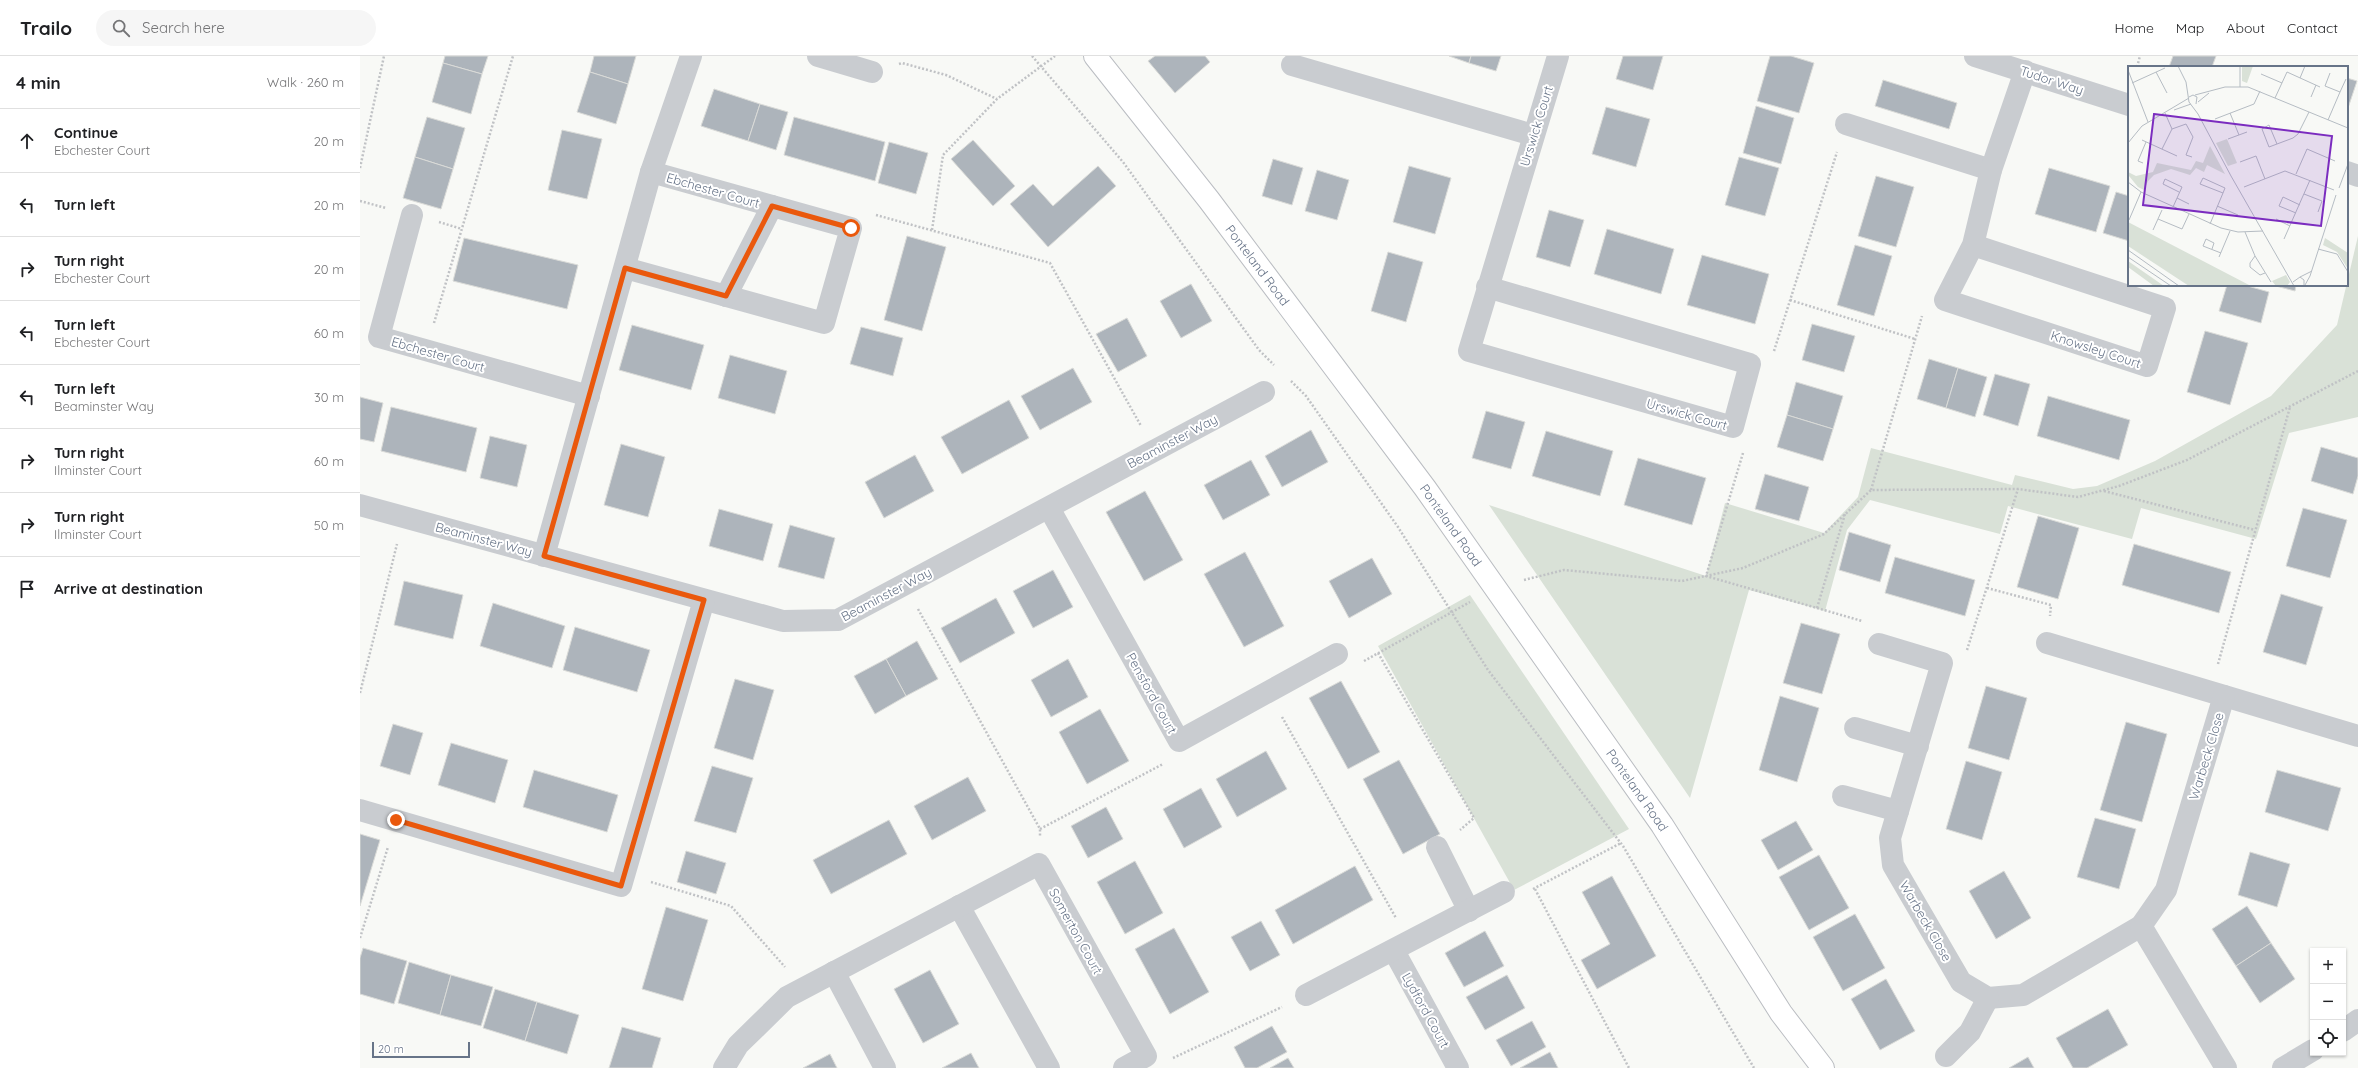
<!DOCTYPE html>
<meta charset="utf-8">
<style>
:root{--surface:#fff;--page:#f6f6f6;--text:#202124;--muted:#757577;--line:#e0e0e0}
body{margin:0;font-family:Quicksand,sans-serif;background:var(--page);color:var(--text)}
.controls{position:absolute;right:12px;bottom:12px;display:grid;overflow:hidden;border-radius:0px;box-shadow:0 1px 3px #0004}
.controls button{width:36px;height:36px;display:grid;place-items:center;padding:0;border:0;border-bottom:1px solid var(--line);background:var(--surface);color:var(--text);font:20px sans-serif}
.scale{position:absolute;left:12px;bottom:10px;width:98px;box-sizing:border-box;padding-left:4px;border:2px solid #677488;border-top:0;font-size:11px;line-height:14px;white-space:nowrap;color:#677488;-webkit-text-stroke:3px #fff;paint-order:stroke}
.stop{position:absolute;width:12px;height:12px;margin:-9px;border:3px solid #ea580c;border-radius:50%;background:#fff}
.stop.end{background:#ea580c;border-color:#fff;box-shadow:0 1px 4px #0008}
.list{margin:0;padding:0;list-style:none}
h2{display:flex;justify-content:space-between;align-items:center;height:52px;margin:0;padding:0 16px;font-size:17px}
h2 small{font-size:13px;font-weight:400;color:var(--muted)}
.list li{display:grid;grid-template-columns:26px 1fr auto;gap:12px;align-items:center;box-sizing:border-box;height:64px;padding:0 16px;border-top:1px solid var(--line)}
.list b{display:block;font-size:15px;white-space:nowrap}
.list p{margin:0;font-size:13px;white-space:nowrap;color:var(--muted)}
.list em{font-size:13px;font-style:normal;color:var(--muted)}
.icon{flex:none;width:22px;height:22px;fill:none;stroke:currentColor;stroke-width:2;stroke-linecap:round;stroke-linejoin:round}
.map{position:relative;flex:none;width:1998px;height:1012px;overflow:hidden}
header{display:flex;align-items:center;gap:24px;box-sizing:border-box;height:56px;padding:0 20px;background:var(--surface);border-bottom:1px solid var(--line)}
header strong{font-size:19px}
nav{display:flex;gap:22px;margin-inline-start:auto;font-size:14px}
.search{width:280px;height:36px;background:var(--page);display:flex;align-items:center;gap:10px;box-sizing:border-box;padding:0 14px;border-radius:22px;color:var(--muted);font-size:15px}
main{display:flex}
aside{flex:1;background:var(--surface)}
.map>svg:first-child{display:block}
.green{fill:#d9e1d7}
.building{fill:#adb4bb;stroke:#dadbd8}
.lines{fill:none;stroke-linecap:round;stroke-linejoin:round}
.major-casing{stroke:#babdc2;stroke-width:24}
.path{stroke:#c0c2c5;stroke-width:2.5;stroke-dasharray:2 2;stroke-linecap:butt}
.minor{stroke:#c9ccd0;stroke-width:22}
.major{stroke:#fff;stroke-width:22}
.route{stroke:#ea580c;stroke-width:5}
.labels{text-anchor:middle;stroke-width:4;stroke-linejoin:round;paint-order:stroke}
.street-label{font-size:13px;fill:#677488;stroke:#fff}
.inset-road{fill:none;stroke:#b5bcc3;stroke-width:1}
.view{fill:#7b2cbf;fill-opacity:0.15;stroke:#7b2cbf;stroke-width:2}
.inset-edge{fill:none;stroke:#677488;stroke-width:2}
</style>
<header>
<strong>Trailo</strong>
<div class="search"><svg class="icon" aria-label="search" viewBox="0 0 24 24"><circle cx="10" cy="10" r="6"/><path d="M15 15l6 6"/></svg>Search here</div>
<nav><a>Home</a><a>Map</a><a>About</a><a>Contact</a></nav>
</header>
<main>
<aside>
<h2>4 min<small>Walk · 260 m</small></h2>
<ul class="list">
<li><svg class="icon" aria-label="ahead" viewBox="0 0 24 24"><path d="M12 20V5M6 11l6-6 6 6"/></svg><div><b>Continue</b><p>Ebchester Court</p></div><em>20 m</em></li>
<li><svg class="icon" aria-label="left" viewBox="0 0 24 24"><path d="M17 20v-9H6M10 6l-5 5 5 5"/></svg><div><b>Turn left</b></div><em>20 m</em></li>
<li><svg class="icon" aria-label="right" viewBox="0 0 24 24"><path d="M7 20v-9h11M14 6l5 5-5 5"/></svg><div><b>Turn right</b><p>Ebchester Court</p></div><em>20 m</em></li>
<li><svg class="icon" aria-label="left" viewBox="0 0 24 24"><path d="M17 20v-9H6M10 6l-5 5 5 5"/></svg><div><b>Turn left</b><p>Ebchester Court</p></div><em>60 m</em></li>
<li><svg class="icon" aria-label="left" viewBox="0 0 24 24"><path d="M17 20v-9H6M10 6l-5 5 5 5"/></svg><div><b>Turn left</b><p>Beaminster Way</p></div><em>30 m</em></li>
<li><svg class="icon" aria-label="right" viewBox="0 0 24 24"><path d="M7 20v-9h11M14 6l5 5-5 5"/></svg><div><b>Turn right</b><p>Ilminster Court</p></div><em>60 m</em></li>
<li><svg class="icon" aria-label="right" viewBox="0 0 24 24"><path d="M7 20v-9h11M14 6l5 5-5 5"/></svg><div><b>Turn right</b><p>Ilminster Court</p></div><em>50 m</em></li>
<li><svg class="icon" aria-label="arrive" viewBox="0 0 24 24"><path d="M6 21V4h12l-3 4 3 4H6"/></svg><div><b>Arrive at destination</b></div></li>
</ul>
</aside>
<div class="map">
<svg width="1998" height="1012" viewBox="0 0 1998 1012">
<rect width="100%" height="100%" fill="#f8f9f6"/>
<g class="green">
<polygon points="1998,180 1998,361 1929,377 1896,483 1781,452 1772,483 1648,450 1640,478 1510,444 1487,474 1465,555 1389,534 1330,742 1129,449 1346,520 1365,447 1464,477 1498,441 1511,392 1652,429 1655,419 1713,433 1737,430 1795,405 1911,340 1977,269"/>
<polygon points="1110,539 1269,773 1154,834 1018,590"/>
</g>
<g class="building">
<polygon points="85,0 128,0 122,18 83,7"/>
<polygon points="234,0 276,0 268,28 230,16"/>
<polygon points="795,0 845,0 850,6 815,37 788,5"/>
<polygon points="1089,0 1111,0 1109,7"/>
<polygon points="1111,0 1141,0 1136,15 1109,7"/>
<polygon points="1263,0 1303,0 1293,34 1256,23"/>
<polygon points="1410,0 1431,0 1454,7 1439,57 1397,45"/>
<polygon points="1813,0 1856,0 1852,11 1809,11"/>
<polygon points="83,7 122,18 111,58 72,46"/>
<polygon points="230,16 268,28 256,68 217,56"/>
<polygon points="1987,22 1997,25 1987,55"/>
<polygon points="1523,24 1597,47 1589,73 1515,50"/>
<polygon points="354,33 400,48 388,85 341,70"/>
<polygon points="400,48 428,56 416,94 388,85"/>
<polygon points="1396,50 1434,62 1421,108 1383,97"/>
<polygon points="1246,51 1290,63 1276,111 1232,98"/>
<polygon points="67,61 105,72 93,113 55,101"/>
<polygon points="434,61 525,86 515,125 424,99"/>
<polygon points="202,74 242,83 227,143 188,134"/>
<polygon points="613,84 655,130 633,150 591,103"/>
<polygon points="529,86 568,97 556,138 518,127"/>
<polygon points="55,101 93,113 81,153 43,142"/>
<polygon points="1379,101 1419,112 1405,160 1365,149"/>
<polygon points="913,103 943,112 932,149 902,140"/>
<polygon points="738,110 756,130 688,191 650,148 673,128 693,150"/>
<polygon points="1049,110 1091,122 1075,178 1033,166"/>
<polygon points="1689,112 1750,130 1736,176 1675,158"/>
<polygon points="957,114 989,124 977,164 945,155"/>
<polygon points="1516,120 1554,131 1536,191 1498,180"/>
<polygon points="1756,136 1769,140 1769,185 1743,177"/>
<polygon points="1189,154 1224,164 1210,211 1176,201"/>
<polygon points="1247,173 1314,193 1301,238 1234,218"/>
<polygon points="547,180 586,191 562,275 524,264"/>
<polygon points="104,182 218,209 207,253 93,225"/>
<polygon points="1495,189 1532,200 1514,260 1477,249"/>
<polygon points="1028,196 1063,206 1046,266 1011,255"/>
<polygon points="1342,199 1409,218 1395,268 1327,249"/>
<polygon points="831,228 852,265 821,282 800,245"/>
<polygon points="1867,229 1884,229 1909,236 1901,267 1859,255"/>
<polygon points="1912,229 1936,229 1935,235"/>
<polygon points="767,262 787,300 758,316 736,278"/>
<polygon points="1452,268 1495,280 1484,316 1442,304"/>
<polygon points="272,269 344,289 331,334 259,314"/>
<polygon points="501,271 543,282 533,320 490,308"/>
<polygon points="1845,275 1888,287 1870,349 1827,336"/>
<polygon points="370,299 427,315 415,358 358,342"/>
<polygon points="1569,303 1598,312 1586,352 1557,343"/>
<polygon points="713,312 732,346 680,374 661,340"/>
<polygon points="1598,312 1627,321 1615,361 1586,352"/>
<polygon points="1635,318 1670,328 1658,370 1623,359"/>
<polygon points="1436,326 1483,340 1473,373 1427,359"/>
<polygon points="1688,340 1770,364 1759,404 1677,380"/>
<polygon points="0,341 23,347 14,386 0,383"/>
<polygon points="649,344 669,382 602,418 581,381"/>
<polygon points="31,351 117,372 106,416 21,395"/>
<polygon points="1126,355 1165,366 1151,413 1112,402"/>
<polygon points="1427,359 1473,373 1463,405 1417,391"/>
<polygon points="951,374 968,406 922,431 905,400"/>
<polygon points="1186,375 1253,395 1240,440 1172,420"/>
<polygon points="130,380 167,389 157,431 120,422"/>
<polygon points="261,388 305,401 288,461 244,449"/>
<polygon points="1961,391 1998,402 1998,420 1993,438 1951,425"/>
<polygon points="555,399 574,435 524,462 505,426"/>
<polygon points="1278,402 1346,422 1332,469 1264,449"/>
<polygon points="891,404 910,439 863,464 844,429"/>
<polygon points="1405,418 1449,431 1439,465 1395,453"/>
<polygon points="785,435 823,504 784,525 746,456"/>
<polygon points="1943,452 1987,464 1970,522 1926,510"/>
<polygon points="359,453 413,468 403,505 349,490"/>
<polygon points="1678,460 1719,472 1698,543 1657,531"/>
<polygon points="430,469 475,482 464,523 418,511"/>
<polygon points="1489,476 1531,489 1520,526 1479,514"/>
<polygon points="1774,488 1871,516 1859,557 1762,529"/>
<polygon points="885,496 924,570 884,591 844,518"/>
<polygon points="1535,501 1615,524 1605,560 1525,537"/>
<polygon points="1012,502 1032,538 989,562 969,525"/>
<polygon points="693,514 713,551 673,572 653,535"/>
<polygon points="44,525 103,539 93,583 34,569"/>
<polygon points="1921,538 1963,551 1946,609 1903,596"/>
<polygon points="636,542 655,577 600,607 581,572"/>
<polygon points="133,547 205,570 192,612 120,590"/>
<polygon points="1441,567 1480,578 1462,638 1423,627"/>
<polygon points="215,571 290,594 277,636 203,614"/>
<polygon points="557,585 578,623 546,640 526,603"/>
<polygon points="526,603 546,640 515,658 494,620"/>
<polygon points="708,603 728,641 691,661 671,624"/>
<polygon points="375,623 414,634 393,704 354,692"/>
<polygon points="981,625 1020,696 988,713 949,642"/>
<polygon points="1626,630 1667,642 1649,704 1608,692"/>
<polygon points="1420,640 1459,652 1437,726 1399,714"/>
<polygon points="740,653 769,705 727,728 699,676"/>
<polygon points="1766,666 1807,678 1782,766 1740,754"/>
<polygon points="33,668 63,677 50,719 20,710"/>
<polygon points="91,687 148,704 135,747 78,729"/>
<polygon points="906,695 927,733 877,761 856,723"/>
<polygon points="1039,704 1080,778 1043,798 1003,723"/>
<polygon points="1606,705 1642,716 1622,784 1586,773"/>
<polygon points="352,710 393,722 376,777 334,765"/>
<polygon points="174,714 258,739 247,776 163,751"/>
<polygon points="1917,714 1981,732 1968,775 1905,756"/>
<polygon points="608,721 626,755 572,784 554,750"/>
<polygon points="841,732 862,771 824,792 803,753"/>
<polygon points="746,751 763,783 728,802 711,770"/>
<polygon points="1735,762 1776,773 1759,833 1717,821"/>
<polygon points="529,764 547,798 471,838 453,804"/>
<polygon points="1436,765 1453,794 1418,814 1401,784"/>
<polygon points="0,778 20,784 0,850"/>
<polygon points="326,795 366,807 356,838 317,826"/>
<polygon points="1890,796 1930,808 1917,851 1878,839"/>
<polygon points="1459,799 1489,852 1449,874 1419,821"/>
<polygon points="775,805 803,857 765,878 737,826"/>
<polygon points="995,810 1013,844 933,888 915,854"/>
<polygon points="1644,815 1671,862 1636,883 1609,835"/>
<polygon points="1252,820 1296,900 1237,933 1221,904 1250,888 1222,836"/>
<polygon points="1887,850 1911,887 1876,910 1852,873"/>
<polygon points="306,851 348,864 323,945 282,933"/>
<polygon points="1495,858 1525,912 1483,935 1453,881"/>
<polygon points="901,865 920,899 890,915 871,881"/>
<polygon points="814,872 849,936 810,958 775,893"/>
<polygon points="1125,875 1144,910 1104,931 1085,897"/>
<polygon points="1911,887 1935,923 1900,947 1876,910"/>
<polygon points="3,892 47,905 34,948 0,938 0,902"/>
<polygon points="49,906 91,919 80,959 38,947"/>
<polygon points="570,914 599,968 563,987 534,933"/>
<polygon points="91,919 133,931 121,970 80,959"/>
<polygon points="1147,919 1165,952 1125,974 1106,941"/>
<polygon points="1526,923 1555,975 1520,994 1491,943"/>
<polygon points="135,933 177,946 165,985 123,972"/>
<polygon points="177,946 219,959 207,998 165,985"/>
<polygon points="1748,953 1768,989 1727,1012 1713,1012 1696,982"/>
<polygon points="1172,965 1186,991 1151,1010 1136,984"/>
<polygon points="912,970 927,996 897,1012 885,1012 874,991"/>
<polygon points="262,971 301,982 292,1012 249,1012"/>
<polygon points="1190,996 1198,1012 1160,1012"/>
<polygon points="611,997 619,1012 582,1012"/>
<polygon points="470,998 477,1012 443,1012"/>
<polygon points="1668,1001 1674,1012 1649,1012"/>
<polygon points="928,1002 934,1012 910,1012"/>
</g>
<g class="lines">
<g class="major-casing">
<g id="major">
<path id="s1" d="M735,0L849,144L1065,432L1302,769L1421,957L1463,1012"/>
</g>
</g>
<g class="path">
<polyline points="672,0 763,106 899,294 914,309"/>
<polyline points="539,8 542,7 586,19 637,43"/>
<polyline points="1777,11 1780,0"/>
<polyline points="0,112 24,0"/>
<polyline points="0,145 26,152"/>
<polyline points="516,159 690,207 781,370"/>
<polyline points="79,166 102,173"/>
<polyline points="572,174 583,99 637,43 695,0"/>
<polyline points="1430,244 1555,283"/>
<polyline points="74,267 153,0"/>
<polyline points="1414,295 1477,96"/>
<polyline points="931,325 946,340 1038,471 1128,614 1263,790 1394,1012"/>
<polyline points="1383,397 1346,520 1502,565"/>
<polyline points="1511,434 1562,260"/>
<polyline points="1744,435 1895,474"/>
<polyline points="1164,524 1204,514 1322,525 1383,512 1464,478 1511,434 1658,433 1718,441 1759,430 1827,404 1998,315"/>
<polyline points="1627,532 1691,549 1690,560"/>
<polyline points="1457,552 1485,458"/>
<polyline points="558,553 680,773 680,781"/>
<polyline points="1607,594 1658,433"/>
<polyline points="1018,597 1114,762 1100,774"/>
<polyline points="1004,605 1110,546"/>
<polyline points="1858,608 1930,351"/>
<polyline points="0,637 37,488"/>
<polyline points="922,661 1036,862"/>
<polyline points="680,773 803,708"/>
<polyline points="291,826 371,850 425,911"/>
<polyline points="1173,833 1261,787"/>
<polyline points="1175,833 1269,1012"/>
<polyline points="0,882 28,791"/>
<polyline points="813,1002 922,951"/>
</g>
<g class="minor">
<polyline points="458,0 512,16"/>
<polyline points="1615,0 1769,49"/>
<polyline points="932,9 1173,79"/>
<polyline points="1486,68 1631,114"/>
<polyline points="1987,116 1998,120"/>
<polyline points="52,159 19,281 229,340"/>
<polyline points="1613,189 1805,252 1787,310 1585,244 1613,189 1631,114 1665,15"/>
<polyline points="265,212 464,267 491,172 291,116"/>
<polyline points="1127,231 1390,308 1373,371 1109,295 1198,0"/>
<polyline points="366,240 412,150"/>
<polyline points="0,449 423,565 478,564 904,336"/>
<polyline points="689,452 819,685 977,598"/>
<polyline points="184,500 291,116 331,0"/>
<polyline points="1687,587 1998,680"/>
<polyline points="1519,588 1582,607 1530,782 1533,809 1601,926 1628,942 1663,939 1781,870 1806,834 1864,640"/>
<polyline points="1495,672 1558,690"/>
<polyline points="1483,740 1538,755"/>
<polyline points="0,754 261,830 344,544"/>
<polyline points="1077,791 1109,855"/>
<polyline points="599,850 689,1012"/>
<polyline points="1781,870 1866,1012"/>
<polyline points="1034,895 1098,1012"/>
<polyline points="474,916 525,1012"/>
<polyline points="946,939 1144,836"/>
<polyline points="1983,975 1998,964"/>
<polyline points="1586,1000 1610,976 1628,942"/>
<polyline points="364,1012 378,989 427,941 679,808 786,1000 764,1012"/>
<polyline points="1923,1012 1953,994"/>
</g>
<use href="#major" class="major"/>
</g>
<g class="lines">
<polyline class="route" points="36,764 261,830 344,544 184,500 265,212 366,240 412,150 491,172"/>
</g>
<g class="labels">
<g class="street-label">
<text transform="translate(1692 24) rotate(18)" y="5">Tudor Way</text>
<text transform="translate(1176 70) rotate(-73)" y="5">Urswick Court</text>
<text transform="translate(353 134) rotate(16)" y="5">Ebchester Court</text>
<text dy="5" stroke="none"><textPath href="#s1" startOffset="265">Ponteland Road</textPath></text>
<text transform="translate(1736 293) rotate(18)" y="5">Knowsley Court</text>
<text transform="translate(78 298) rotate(16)" y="5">Ebchester Court</text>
<text transform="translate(1327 358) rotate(16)" y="5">Urswick Court</text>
<text transform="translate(812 385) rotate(-28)" y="5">Beaminster Way</text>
<text dy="5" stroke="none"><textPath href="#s1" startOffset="589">Ponteland Road</textPath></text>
<text transform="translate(124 483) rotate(15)" y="5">Beaminster Way</text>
<text transform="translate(526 538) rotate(-28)" y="5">Beaminster Way</text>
<text transform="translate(792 637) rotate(61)" y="5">Pensford Court</text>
<text transform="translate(1846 700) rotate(-73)" y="5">Warbeck Close</text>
<text dy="5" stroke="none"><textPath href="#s1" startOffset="913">Ponteland Road</textPath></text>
<text transform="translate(1566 865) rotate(60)" y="5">Warbeck Close</text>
<text transform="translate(716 875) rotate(61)" y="5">Somerton Court</text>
<text transform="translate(1066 954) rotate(61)" y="5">Lydford Court</text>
</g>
</g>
<g transform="translate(1768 10)">
<rect width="220" height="220" fill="#f8f9f6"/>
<path d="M114,0H125L119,17L114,15ZM99,73L109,97L100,100L88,77ZM82,80L97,108L79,99L76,106L68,102L62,109L43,103L26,109L20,115L16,124L10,121L1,110L0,106L8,110L25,106L29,97L63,104L68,95L75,97ZM0,156L123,220H61L0,180ZM197,172L220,187V203L209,186L195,179ZM0,195L36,220H26L0,201ZM158,209L162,216L159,220H148L144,215Z" fill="#d9e1d7"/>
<path class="inset-road" d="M50,0L58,16L61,36L70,48L103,110L166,220M0,4L20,56M28,6L39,27M133,8L154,17M172,12L177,0M4,17L37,2M112,21V0M212,26L218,13M67,29L97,21H120L220,62M61,31L65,29L69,31L68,38M183,31L188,19M147,32L159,6L192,21M70,36L81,27M46,44L63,38M37,47L44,63M102,47L111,69M87,53L126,38L132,25M200,54L212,26L197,20L202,7M100,73L119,66M14,74L49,90M0,77L14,60L61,32M149,78L141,59L134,63L141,81L165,72L170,68L181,46M34,83L44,63L58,58L65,71L58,89L64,91M112,96L128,90L137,113M15,97L10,95L18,76M168,108L179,83L207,95M0,116L13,126L93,162L110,166L135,165M116,121L157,105L206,124M211,122L220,98M176,128L194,135L190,146M49,132L61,138M89,140L110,149M45,141L54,121L37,113L35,118L51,126M168,147L151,140L155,131L172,139M30,153L54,163L61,148M148,153L162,160M1,154L13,126M82,158L95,127L97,122L75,112L72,118L95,127M25,164L34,144M117,166L127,190L143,216M156,173L182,114M84,183L86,177L78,173L75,180L93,187M190,183L209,188L220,206M0,184L51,220M127,190L122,197V201L132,209L137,207M0,191L43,220M91,191L102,165M172,211L184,205M165,216L172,211L176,214V220M177,219L182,210L208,129"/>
<path class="view" d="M26,48L204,70L193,160L15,139Z"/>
<rect width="220" height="220" class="inset-edge"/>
</g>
</svg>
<div class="controls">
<button>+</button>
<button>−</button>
<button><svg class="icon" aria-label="locate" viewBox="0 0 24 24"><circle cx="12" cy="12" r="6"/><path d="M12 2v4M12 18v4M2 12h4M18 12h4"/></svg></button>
</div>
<div class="scale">20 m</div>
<div class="stop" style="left:491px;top:172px"></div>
<div class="stop end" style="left:36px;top:764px"></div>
</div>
</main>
